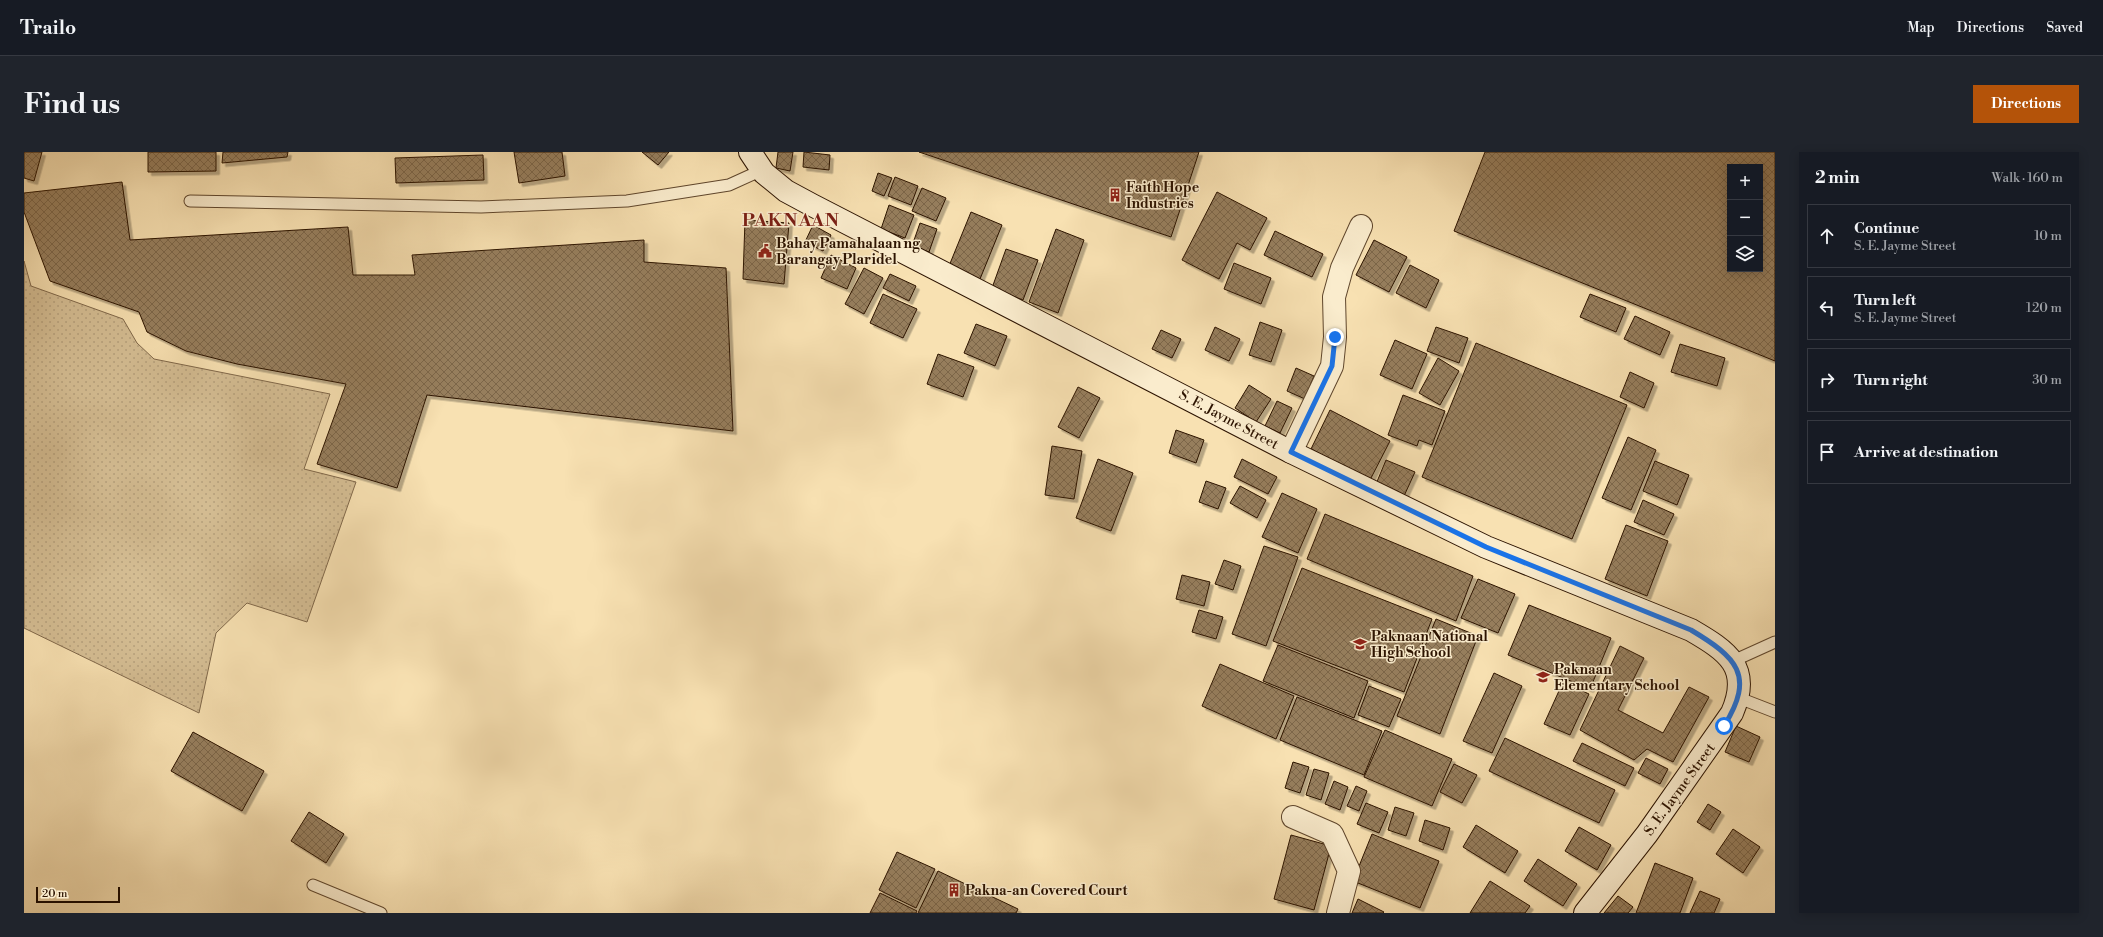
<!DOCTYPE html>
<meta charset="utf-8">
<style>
:root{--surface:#171b24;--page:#20242c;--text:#f1f3f6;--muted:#9ea1a6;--line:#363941;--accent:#b45309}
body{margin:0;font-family:"Libre Bodoni",serif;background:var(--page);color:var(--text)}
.controls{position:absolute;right:12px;top:12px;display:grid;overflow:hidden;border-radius:0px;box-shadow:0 2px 10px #0003}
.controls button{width:36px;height:36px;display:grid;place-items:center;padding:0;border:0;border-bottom:1px solid var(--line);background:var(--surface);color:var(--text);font:20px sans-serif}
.scale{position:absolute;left:12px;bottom:10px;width:84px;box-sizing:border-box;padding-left:4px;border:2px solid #2c1300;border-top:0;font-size:11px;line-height:14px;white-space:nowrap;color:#2c1300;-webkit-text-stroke:3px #faeccd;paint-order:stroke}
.stop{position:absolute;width:12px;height:12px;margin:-9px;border:3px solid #1a73e8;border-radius:50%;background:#fff}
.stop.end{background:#1a73e8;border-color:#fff;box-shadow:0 1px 4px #0008}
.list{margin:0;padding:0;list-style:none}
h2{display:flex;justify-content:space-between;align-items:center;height:52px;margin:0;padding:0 16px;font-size:17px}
h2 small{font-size:13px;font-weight:400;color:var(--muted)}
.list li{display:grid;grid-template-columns:26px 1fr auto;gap:12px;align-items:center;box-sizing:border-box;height:64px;margin:0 8px 8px;padding:0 8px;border:1px solid var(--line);border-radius:0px}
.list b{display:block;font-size:15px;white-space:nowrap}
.list p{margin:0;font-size:13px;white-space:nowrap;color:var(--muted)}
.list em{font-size:13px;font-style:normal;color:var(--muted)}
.icon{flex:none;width:22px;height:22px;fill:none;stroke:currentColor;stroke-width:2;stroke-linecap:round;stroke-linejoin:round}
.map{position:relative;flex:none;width:1751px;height:761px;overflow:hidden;border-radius:0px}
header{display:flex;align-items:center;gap:24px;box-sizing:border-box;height:56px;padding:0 20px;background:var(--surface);border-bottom:1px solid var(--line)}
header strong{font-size:19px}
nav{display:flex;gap:22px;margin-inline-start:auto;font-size:14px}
.intro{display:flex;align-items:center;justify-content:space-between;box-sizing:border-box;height:96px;padding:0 24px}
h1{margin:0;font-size:28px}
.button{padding:10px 18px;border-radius:0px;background:var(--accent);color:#fff;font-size:14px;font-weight:700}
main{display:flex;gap:24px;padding:0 24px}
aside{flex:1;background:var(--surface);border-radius:0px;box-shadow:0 2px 10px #0003}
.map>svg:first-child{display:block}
.grass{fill:url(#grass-dots);stroke:#80684a}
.building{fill:url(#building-cross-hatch);stroke:#2c1300;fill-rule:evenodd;filter:url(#shadow)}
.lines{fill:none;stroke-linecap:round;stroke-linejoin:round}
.lane-casing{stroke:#5f462c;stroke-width:13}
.street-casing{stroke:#5f462c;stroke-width:24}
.secondary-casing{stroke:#2c1300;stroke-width:24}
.lane{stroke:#faeccd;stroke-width:11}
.street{stroke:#faeccd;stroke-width:22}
.secondary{stroke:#faeccd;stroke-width:22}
.route{stroke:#1a73e8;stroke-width:5}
.labels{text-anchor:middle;stroke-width:3;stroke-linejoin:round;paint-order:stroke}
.poi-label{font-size:14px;font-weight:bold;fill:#2c1300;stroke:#faeccd;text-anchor:start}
.street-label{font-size:14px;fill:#2c1300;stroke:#faeccd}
.district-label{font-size:18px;font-weight:bold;letter-spacing:1px;fill:#7a1f14;stroke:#faeccd}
</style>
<header>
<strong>Trailo</strong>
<nav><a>Map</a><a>Directions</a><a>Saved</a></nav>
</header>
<div class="intro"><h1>Find us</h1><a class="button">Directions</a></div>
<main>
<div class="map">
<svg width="1751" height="761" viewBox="0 0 1751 761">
<defs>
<pattern id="grass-dots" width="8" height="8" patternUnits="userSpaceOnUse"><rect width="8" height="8" fill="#d5be94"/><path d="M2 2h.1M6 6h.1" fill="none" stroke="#b7a27e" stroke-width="1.8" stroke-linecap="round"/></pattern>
<pattern id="building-cross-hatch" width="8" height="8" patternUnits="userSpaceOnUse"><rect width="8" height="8" fill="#967e5d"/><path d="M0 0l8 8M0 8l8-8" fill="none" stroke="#7b664a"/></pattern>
<filter id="shadow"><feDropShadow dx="3.5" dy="3.5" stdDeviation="0" flood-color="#0004"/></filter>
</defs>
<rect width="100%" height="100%" fill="#f8e1b2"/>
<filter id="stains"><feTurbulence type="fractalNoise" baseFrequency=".005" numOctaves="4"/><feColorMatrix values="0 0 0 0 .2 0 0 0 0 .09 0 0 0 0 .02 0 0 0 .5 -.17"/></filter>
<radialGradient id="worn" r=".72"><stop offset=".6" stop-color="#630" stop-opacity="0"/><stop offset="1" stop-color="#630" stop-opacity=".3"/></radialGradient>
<polygon class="grass" points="0,109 7,134 99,167 113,191 130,207 306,242 280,317 332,330 283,470 223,451 192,481 175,561 0,476"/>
<g class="building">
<polygon points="0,0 18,0 10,29 0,26"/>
<polygon points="124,0 192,0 192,19 124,20"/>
<polygon points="199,0 264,0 263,5 198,11"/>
<polygon points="490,0 538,0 541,24 495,31"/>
<polygon points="618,0 645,0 634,13"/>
<polygon points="754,0 769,0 766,19 752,16"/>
<polygon points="780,0 806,3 805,18 779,15"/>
<polygon points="895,0 1175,0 1147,85"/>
<path d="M1461,0H1751V209L1430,79ZM1706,15H1736V117H1706Z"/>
<polygon points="459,3 460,28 372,31 371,6"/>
<polygon points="854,21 868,26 860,44 848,39"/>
<polygon points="871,25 894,34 887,53 864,44"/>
<polygon points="98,30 106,88 324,75 329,123 391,123 388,103 620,88 620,110 702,116 709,279 403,243 373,336 293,312 322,232 213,212 162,199 123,180 115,160 26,129 0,60 0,41"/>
<polygon points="898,36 922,46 912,69 888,59"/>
<polygon points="1193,40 1243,66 1226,98 1213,91 1195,127 1158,108"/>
<polygon points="865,53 890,63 881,86 857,77"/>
<polygon points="947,60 978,73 956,127 925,114"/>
<polygon points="721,68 765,71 760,132 719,127"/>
<polygon points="896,71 913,77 905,100 888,94"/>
<polygon points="789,73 807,83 799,99 781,90"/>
<polygon points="1032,77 1060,88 1034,161 1005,150"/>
<polygon points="1251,79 1299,102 1288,125 1240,103"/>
<polygon points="1350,88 1383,105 1365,140 1332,123"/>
<polygon points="982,97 1014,108 999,148 968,136"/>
<polygon points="807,103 832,116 823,137 797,126"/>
<polygon points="1210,111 1247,126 1237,152 1200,137"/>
<polygon points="1386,113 1415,128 1402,156 1372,141"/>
<polygon points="840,116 859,126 840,162 821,152"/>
<polygon points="866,122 892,134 885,149 859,136"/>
<polygon points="859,142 893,157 879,186 846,171"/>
<polygon points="1566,142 1602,156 1592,180 1556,165"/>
<polygon points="1611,164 1646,180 1636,203 1600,187"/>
<polygon points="1236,170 1258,178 1247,210 1225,203"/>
<polygon points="952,172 983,184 971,214 940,201"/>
<polygon points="1191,175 1216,187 1205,209 1181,198"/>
<polygon points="1412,175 1444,186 1435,211 1403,199"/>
<polygon points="1137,178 1157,187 1148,206 1128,197"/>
<polygon points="1371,188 1403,202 1388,237 1356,223"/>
<polygon points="1452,191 1603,253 1548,387 1398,325"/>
<polygon points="1656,192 1701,206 1693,234 1647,220"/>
<polygon points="914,202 950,215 939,245 903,232"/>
<polygon points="1414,206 1435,219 1416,253 1395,241"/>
<polygon points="1272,216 1290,224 1281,247 1263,239"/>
<polygon points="1606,220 1630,231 1620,256 1596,245"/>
<polygon points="1225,233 1247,247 1232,270 1211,256"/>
<polygon points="1054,235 1076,246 1055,286 1034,275"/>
<polygon points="1379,243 1421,259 1408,293 1395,288 1393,294 1364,283"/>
<polygon points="1253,249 1268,256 1256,281 1241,274"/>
<polygon points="1306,258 1366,289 1346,328 1287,297"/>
<polygon points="1152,278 1180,288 1172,311 1145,301"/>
<polygon points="1604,285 1632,298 1607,358 1578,346"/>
<polygon points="1028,294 1058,299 1050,347 1021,343"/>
<polygon points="1074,307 1109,321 1087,379 1052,366"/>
<polygon points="1218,307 1253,325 1244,342 1210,325"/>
<polygon points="1362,308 1391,320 1380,344 1352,332"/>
<polygon points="1631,309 1665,323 1653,353 1619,339"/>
<polygon points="1182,329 1202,336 1194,357 1175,350"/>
<polygon points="1216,334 1242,348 1233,366 1206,351"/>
<polygon points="1258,341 1293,357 1274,401 1238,385"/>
<polygon points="1619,348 1650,362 1640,383 1610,370"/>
<polygon points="1301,362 1449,424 1432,469 1283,407"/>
<polygon points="1602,373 1644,389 1623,444 1581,427"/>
<polygon points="1240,394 1274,405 1242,494 1208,482"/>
<polygon points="1200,408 1217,414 1209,438 1191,432"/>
<polygon points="1278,416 1408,467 1380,540 1249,489"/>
<polygon points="1158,423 1186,430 1180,454 1152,447"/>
<polygon points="1454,427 1491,442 1474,481 1437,466"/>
<polygon points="1505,453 1587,486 1566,537 1484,503"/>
<polygon points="1175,458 1199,465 1192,487 1168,480"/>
<polygon points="1412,467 1454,484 1416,582 1373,564"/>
<polygon points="1254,493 1344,529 1330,566 1239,529"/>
<polygon points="1596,494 1620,506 1594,558 1639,581 1665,535 1685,545 1649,610 1623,597 1610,608 1556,578"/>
<polygon points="1196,512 1270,544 1252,587 1178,554"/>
<polygon points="1470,521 1498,534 1468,601 1439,589"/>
<polygon points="1539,530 1565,542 1546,583 1520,572"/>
<polygon points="1345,534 1377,547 1365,575 1334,563"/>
<polygon points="1273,545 1358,579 1340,623 1256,588"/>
<polygon points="1712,574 1736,585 1725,610 1701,600"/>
<polygon points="1361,578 1428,607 1408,654 1340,625"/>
<polygon points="169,580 240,619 218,659 147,619"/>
<polygon points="1481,586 1591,638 1575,671 1465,619"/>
<polygon points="1558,591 1610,616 1601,634 1549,609"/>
<polygon points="1622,606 1644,617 1636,632 1614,621"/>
<polygon points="1269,610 1285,615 1276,641 1261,636"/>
<polygon points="1430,612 1453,623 1438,651 1416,640"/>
<polygon points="1290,617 1305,621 1297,648 1282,643"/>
<polygon points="1310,629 1324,635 1316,658 1301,652"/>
<polygon points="1332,634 1343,639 1335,659 1323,654"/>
<polygon points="1342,651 1364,660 1355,681 1333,672"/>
<polygon points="1684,652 1697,660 1686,678 1673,670"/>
<polygon points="1371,655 1390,661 1382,684 1364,678"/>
<polygon points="285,660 320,682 302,711 267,689"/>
<polygon points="1401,668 1426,676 1419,698 1395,689"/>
<polygon points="1452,673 1494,699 1481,721 1439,695"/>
<polygon points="1555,675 1587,693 1573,718 1541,699"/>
<polygon points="1709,677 1736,695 1719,721 1692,702"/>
<polygon points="1348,682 1415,709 1396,756 1329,729"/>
<polygon points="1267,683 1307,694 1290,758 1250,747"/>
<polygon points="873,700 911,717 892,756 855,738"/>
<polygon points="1514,707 1553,732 1539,754 1500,729"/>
<polygon points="1631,711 1669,726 1656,761 1612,761"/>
<polygon points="914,719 994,757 992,761 894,761"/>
<polygon points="1466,729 1506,754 1501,761 1446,761"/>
<polygon points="1676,739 1696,747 1690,761 1666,761"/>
<polygon points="856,741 893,759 892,761 846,761"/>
<polygon points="1594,744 1609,755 1604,761 1580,761"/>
<polygon points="1334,747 1360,760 1359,761 1328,761"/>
</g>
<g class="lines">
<g class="lane-casing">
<g id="lane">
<polyline points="166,49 457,55 603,49 705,33 738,18"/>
<polyline points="1709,509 1751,490"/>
<polyline points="1715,546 1751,560"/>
<polyline points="289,733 357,761"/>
</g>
</g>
<g class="street-casing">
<g id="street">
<polyline points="1267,300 1308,214 1311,185 1310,145 1318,116 1337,74"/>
<polyline points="1269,665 1308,682 1325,719 1314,761"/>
</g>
</g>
<g class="secondary-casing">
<path id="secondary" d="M726,0L740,21L762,39L788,53L1267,300L1462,395L1667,478C1703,499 1728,515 1708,561L1623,682L1561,761"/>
</g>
<use href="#lane" class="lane"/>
<use href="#street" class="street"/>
<use href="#secondary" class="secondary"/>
</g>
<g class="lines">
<path class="route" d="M1311,185L1308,214L1267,300L1462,395L1667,478C1712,505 1732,523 1700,574"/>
</g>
<defs>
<g id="building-bare" transform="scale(1.08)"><path d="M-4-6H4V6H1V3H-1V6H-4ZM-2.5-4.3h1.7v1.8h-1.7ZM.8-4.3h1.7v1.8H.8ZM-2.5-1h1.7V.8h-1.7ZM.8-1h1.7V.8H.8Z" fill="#8f2418" stroke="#faeccd" stroke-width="2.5" paint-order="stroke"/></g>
<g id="civic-bare" transform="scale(1.08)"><path d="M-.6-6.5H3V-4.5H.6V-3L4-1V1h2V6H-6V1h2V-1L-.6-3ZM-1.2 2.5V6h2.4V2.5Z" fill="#8f2418" stroke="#faeccd" stroke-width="2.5" paint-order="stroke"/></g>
<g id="school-bare" transform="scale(1.08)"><path d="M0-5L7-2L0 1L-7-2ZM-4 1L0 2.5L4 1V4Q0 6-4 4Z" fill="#8f2418" stroke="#faeccd" stroke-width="2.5" paint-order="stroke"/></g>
</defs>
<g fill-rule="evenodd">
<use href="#building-bare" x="1091" y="43"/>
<use href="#civic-bare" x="741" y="99"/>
<use href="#school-bare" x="1336" y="492"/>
<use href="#school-bare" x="1519" y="525"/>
<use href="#building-bare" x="930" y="738"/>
</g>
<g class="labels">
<g class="poi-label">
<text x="1102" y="40">Faith Hope<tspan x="1102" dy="16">Industries</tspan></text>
<text x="752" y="96">Bahay Pamahalaan ng<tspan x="752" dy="16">Barangay Plaridel</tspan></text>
<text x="1347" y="489">Paknaan National<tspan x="1347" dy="16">High School</tspan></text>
<text x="1530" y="522">Paknaan<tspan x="1530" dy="16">Elementary School</tspan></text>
<text x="941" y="743">Pakna-an Covered Court</text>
</g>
<g class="street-label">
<text transform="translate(1205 267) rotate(28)" y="5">S. E. Jayme Street</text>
<text transform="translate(1655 637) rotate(-54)" y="5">S. E. Jayme Street</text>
</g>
<g class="district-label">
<text x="767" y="74">PAKNAAN</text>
</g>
</g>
<rect width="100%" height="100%" filter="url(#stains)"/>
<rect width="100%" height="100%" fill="url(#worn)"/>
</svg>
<div class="controls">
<button>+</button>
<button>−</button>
<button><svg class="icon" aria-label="layers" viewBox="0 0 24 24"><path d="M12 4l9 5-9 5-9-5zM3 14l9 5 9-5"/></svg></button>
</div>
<div class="scale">20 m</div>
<div class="stop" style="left:1700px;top:574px"></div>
<div class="stop end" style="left:1311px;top:185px"></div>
</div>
<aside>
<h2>2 min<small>Walk · 160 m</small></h2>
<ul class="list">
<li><svg class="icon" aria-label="ahead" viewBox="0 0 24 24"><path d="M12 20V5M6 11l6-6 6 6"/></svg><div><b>Continue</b><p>S. E. Jayme Street</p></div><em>10 m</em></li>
<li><svg class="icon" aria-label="left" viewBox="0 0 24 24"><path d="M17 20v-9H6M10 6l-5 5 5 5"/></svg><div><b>Turn left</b><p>S. E. Jayme Street</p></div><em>120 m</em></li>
<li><svg class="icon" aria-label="right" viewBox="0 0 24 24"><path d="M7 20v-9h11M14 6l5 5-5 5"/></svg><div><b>Turn right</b></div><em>30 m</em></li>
<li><svg class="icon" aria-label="arrive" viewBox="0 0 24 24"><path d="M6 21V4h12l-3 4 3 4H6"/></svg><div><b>Arrive at destination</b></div></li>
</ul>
</aside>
</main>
